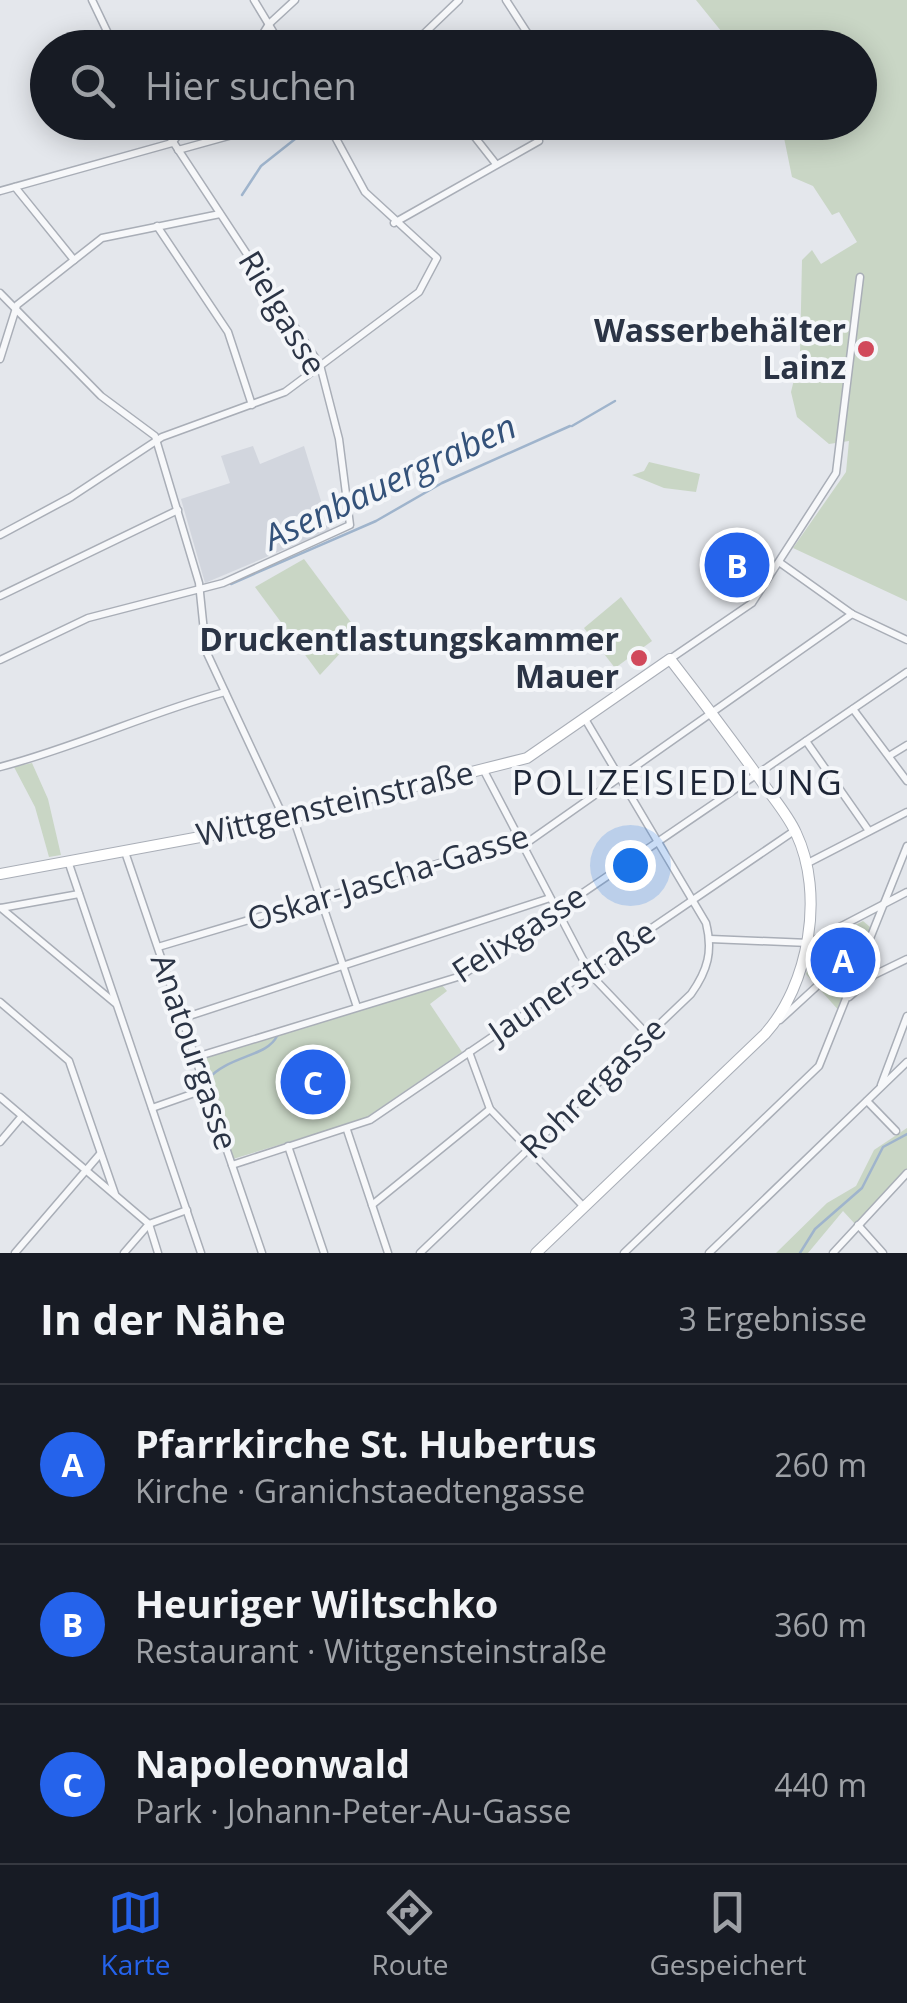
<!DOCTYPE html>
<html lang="de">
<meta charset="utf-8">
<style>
:root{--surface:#171b24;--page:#242831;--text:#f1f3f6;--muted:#9ea1a6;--line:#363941;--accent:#2563eb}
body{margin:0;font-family:"Open Sans",sans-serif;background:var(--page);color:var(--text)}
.you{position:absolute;left:630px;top:865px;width:35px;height:35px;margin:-25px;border:8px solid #fff;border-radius:50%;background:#1a73e8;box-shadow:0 0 0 15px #1a73e833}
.badge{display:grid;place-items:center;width:65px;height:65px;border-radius:50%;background:var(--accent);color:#fff;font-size:32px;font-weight:700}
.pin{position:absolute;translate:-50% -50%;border:5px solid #fff;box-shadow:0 2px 10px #0006}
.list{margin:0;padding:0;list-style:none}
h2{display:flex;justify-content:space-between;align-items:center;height:130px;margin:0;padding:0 40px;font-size:42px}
h2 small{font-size:32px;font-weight:400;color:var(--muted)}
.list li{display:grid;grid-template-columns:65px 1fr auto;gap:30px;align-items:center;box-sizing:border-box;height:160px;padding:0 40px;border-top:2px solid var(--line)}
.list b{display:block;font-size:38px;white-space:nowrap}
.list p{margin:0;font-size:32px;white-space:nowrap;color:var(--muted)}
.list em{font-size:32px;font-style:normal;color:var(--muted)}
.icon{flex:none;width:55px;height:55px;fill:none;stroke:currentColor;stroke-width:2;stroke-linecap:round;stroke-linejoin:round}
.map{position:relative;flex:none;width:907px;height:1253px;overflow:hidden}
.search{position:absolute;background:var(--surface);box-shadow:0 5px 25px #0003;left:30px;right:30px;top:30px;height:110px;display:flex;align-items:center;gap:25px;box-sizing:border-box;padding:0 35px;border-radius:55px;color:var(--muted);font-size:38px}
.sheet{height:610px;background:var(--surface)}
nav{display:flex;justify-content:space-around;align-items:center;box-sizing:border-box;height:140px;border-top:2px solid var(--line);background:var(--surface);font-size:28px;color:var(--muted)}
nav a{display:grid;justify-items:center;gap:5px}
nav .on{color:var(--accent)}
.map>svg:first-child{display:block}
.built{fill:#d2d6de}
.green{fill:#c9d6c5}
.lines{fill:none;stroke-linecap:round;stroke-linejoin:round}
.stream{stroke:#9fb4cc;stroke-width:2.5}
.street-casing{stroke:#a9aeb7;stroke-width:9}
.secondary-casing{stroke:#a9aeb7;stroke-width:12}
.street{stroke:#f7f8fa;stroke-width:6}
.secondary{stroke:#fff;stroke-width:10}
.poi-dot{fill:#d1495b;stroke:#f4f6f9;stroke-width:4}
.labels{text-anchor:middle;stroke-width:8;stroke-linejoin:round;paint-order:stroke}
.street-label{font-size:32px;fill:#2b3445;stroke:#f4f6f9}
.poi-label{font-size:32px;font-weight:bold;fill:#2b3445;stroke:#f4f6f9;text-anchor:end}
.water-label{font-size:35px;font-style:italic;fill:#34527a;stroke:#f4f6f9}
.neighbourhood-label{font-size:35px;letter-spacing:2.5px;fill:#1d2536;stroke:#f4f6f9}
</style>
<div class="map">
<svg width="907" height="1253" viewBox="0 0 907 1253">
<rect width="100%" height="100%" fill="#e4e7ec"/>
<polygon class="built" points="253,446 260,464 304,446 330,530 205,583 181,499 230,483 221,456"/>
<g class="green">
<polygon points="696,0 907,0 907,601 793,548 846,472 849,441 829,444 797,417 791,392 800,355 802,260 812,250 821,264 857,242 839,212 832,215 813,186 792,177 781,123 860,122 860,48 734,47"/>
<polygon points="649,462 700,474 696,492 664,488 632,475 644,471"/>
<polygon points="304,559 359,633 320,675 255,587"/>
<polygon points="621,597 652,641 615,668 584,628"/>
<polygon points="32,763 48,799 61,855 49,857 35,807 14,767"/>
<polygon points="863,921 870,927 841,1013 806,974 818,945"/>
<polygon points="442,985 447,991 430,1004 462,1052 364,1119 233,1159 202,1058"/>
<polygon points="907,1128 907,1171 856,1225 843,1211 808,1253 776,1253 827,1203 856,1186 874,1150"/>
</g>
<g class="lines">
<g class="stream">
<polyline points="242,195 261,166 314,124"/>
<polyline points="572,426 615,401"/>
<polyline points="231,584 376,521 442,483 570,426"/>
<path d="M207,1080C229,1055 267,1057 277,1036"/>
<polyline points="800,1253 815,1229 862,1188 883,1147 907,1134"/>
</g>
<g class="street-casing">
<g id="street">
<polyline points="92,0 115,48"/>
<polyline points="254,0 283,48"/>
<polyline points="506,0 537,48"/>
<polyline points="254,48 269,24 295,0"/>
<polyline points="409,48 459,0"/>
<polyline points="463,122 496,164"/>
<polyline points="178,150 279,122"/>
<polyline points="15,187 74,260"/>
<polyline points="0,191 172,143 188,122"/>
<polyline points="394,223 539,141"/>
<polyline points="157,226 228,332 252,405"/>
<polyline points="0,293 101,396 155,436 199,583 206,651 284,818"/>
<polyline points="0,359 17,305 102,238 220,214"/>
<polyline points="0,535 71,497 162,437 285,392 419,292 437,258 365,192 327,122"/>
<polyline points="779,562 852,614 907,640"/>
<polyline points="0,596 178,510"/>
<polyline points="670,659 752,603 836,473 860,277"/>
<polyline points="0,660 88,618 223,583 350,525 339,439 320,365 160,122"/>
<polyline points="853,709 907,781"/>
<polyline points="806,741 869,831"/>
<polyline points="889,756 907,745"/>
<path d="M0,767C77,747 148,713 225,692"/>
<polyline points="483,769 591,975 648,1035"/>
<polyline points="293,817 357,1007"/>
<polyline points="125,852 262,1253"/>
<polyline points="68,861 201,1253"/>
<polyline points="806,864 907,812"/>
<polyline points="1,908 115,1003"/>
<polyline points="1,908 79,894"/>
<polyline points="710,939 809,943 907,892"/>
<polyline points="158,947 497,846 528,842 852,614"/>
<polyline points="849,997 874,975 907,959"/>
<polyline points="0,1002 69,1061 115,1194"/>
<polyline points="183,1018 550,898"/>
<polyline points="780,1020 816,987"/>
<polyline points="469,1052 490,1109 584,1207"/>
<polyline points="196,1057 461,976 907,672"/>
<polyline points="881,1085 907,1016"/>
<polyline points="0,1097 149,1224 158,1253"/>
<polyline points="867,1101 896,1131"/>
<polyline points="152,1108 206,1089"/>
<polyline points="347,1130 388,1253"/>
<polyline points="0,1142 22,1116"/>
<polyline points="288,1146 324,1253"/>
<polyline points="232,1165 370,1120 794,831"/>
<polyline points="372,1205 490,1109"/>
<polyline points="858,1225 883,1253"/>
<polyline points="15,1253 100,1154"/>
<polyline points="124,1253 149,1224 187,1210"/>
<path d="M420,1253L691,994C708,970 713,951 706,923L585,719"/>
<polyline points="624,1253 819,1066 907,846"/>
<polyline points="709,1253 907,1062"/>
<polyline points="833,1253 907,1173"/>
</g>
</g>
<g class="secondary-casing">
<path id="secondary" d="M0,874L254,827L527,758L670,659C701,699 732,740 762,782C773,798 788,815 796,833C825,894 809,985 765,1034L536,1253"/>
</g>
<use href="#street" class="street"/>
<use href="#secondary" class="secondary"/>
</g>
<g class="poi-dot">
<circle cx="866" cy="349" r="10"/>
<circle cx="639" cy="658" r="10"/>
</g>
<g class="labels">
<g class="street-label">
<text transform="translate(282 313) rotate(59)" y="11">Rielgasse</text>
<text transform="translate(335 804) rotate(-13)" y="11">Wittgensteinstraße</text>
<text transform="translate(388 878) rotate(-17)" y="11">Oskar-Jascha-Gasse</text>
<text transform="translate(519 934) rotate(-33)" y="11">Felixgasse</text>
<text transform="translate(572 982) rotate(-34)" y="11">Jaunerstraße</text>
<text transform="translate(194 1052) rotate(71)" y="11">Anatourgasse</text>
<text transform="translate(593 1088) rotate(-44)" y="11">Rohrergasse</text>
</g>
<g class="poi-label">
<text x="846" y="342">Wasserbehälter<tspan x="846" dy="37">Lainz</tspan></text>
<text x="619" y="651">Druckentlastungskammer<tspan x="619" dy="37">Mauer</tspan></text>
</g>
<g class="water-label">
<text transform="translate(390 482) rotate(-25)" y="12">Asenbauergraben</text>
</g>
<g class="neighbourhood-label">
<text x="678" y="795">POLIZEISIEDLUNG</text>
</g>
</g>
</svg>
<div class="you"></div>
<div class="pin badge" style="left:843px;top:960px">A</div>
<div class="pin badge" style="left:737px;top:565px">B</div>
<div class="pin badge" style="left:313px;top:1082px">C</div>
<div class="search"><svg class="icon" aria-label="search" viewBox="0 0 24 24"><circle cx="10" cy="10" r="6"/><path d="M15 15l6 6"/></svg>Hier suchen</div>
</div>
<section class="sheet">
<h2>In der Nähe<small>3 Ergebnisse</small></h2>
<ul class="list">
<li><span class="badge">A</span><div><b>Pfarrkirche St. Hubertus</b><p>Kirche · Granichstaedtengasse</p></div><em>260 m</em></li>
<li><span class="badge">B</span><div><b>Heuriger Wiltschko</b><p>Restaurant · Wittgensteinstraße</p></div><em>360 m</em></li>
<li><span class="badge">C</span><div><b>Napoleonwald</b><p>Park · Johann-Peter-Au-Gasse</p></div><em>440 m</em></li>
</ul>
</section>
<nav>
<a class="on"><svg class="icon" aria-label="map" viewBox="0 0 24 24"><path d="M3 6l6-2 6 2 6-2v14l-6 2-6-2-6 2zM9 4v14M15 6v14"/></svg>Karte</a>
<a><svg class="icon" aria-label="directions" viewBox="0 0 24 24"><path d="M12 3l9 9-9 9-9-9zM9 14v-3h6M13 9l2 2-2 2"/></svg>Route</a>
<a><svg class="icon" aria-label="saved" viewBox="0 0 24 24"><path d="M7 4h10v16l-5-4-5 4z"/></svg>Gespeichert</a>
</nav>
